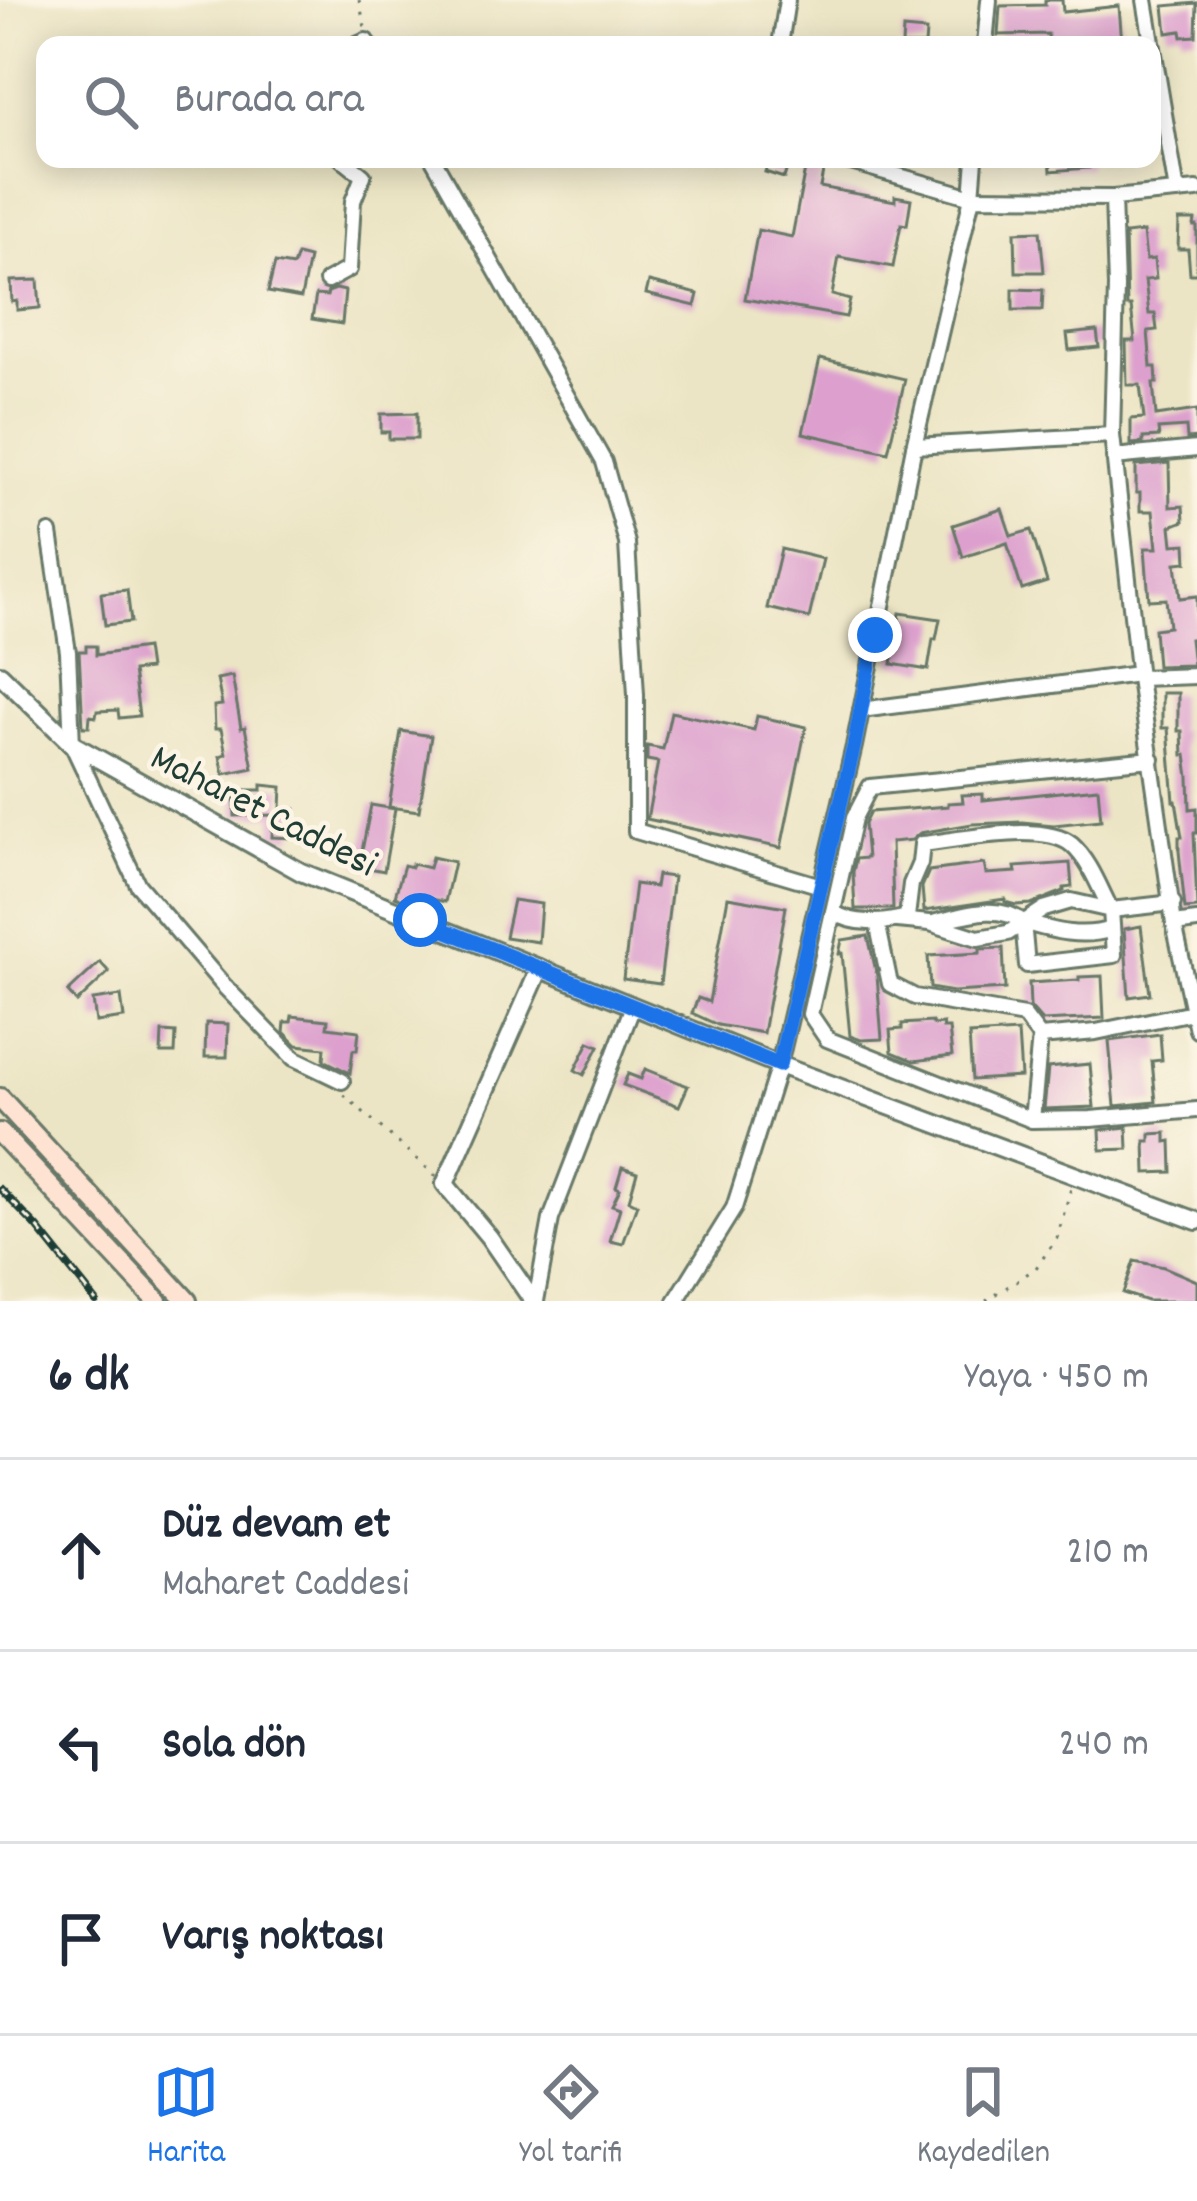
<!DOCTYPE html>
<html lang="tr">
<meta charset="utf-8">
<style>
:root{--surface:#fff;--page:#f2f2f3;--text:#1f2937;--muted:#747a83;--line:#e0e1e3;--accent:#1a73e8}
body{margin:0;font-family:Dekko,sans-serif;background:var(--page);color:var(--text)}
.stop{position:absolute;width:36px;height:36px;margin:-27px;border:9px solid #1a73e8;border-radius:50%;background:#fff}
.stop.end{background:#1a73e8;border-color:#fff;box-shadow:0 3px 12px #0008}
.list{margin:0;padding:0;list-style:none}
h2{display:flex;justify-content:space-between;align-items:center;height:156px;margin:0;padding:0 48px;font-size:51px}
h2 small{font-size:39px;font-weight:400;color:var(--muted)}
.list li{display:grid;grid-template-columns:78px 1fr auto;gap:36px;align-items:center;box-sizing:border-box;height:192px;padding:0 48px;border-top:3px solid var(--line)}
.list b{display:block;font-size:45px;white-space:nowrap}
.list p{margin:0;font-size:39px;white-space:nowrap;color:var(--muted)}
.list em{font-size:39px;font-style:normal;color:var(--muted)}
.icon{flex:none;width:66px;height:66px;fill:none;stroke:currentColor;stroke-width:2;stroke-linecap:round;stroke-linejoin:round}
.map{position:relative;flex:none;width:1197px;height:1301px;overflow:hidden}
.search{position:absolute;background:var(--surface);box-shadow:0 6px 30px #0003;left:36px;right:36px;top:36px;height:132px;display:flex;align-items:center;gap:30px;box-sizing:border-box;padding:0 42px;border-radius:24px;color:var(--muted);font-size:45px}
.sheet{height:732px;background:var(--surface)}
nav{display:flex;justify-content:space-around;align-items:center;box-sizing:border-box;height:168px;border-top:3px solid var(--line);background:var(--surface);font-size:33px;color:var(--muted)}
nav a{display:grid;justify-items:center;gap:6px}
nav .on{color:var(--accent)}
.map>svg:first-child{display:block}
.building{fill:#dda0ce}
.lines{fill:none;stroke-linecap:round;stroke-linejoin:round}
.minor-casing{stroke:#677867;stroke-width:20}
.tertiary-casing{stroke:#677867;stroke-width:22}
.secondary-casing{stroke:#677867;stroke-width:24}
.path{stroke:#677867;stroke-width:3;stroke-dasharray:3 9;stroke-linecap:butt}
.minor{stroke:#fff;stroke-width:14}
.tertiary{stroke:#fff;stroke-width:16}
.secondary{stroke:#fee3d2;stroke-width:18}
.rail-casing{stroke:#1f3d34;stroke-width:8}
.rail{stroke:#fcf5e5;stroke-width:3;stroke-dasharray:9;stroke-linecap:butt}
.route{stroke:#1a73e8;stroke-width:15}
.labels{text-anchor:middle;stroke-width:9;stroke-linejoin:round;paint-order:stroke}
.street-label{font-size:39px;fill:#1f3d34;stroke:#fcf5e5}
</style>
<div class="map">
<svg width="1197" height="1301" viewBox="0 0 1197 1301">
<rect width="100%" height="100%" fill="#fcf5e5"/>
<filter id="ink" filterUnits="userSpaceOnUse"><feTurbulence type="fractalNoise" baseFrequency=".00833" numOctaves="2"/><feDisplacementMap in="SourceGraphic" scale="24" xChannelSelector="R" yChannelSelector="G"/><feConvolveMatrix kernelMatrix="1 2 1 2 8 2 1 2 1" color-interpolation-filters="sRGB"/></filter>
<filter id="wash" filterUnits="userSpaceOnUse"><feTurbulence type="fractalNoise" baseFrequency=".004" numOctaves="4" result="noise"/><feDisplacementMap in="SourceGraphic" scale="48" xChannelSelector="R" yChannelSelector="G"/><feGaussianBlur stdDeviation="2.7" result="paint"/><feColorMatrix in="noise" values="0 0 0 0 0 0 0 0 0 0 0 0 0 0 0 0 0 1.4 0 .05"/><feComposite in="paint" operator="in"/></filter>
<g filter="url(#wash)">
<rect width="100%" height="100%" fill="#ece5c5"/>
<g id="blocks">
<g class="building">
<polygon points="1045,0 1062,0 1063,12 1119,6 1122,43 1049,45 1048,34 998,35 1000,6 1045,5"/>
<polygon points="1197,3 1196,36 1182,37 1181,31 1167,33 1164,6"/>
<polygon points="903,29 926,31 925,45 902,45"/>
<polygon points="769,159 789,161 784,178 765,172"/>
<polygon points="1050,159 1088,159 1089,168 1051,171"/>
<polygon points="806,164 824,167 820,187 895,201 895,196 911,199 907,225 901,224 893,267 839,257 832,295 850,300 846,317 745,299 758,230 792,237"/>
<polygon points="1179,220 1195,220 1194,226 1197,226 1197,274 1190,274 1188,249 1178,249"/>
<polygon points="1040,231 1044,272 1016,272 1015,232"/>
<polygon points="1143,232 1146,260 1154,259 1156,279 1145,280 1149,314 1155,314 1157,330 1148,331 1151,367 1156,367 1157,383 1153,383 1156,416 1197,410 1197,438 1187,439 1186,427 1158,429 1159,437 1143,438 1143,443 1131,444 1131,419 1144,418 1140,385 1127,385 1126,341 1135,341 1131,306 1127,306 1125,234"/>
<polygon points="297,255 309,258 301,298 268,292 275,263 293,266"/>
<polygon points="38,280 40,308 17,310 17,301 12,302 11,281"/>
<polygon points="649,282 698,294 695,306 646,294"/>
<polygon points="336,289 345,291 342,324 312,319 316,295 327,296 328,292"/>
<polygon points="1013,289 1043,290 1042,310 1013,310"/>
<polygon points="1097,331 1099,347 1069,350 1067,334"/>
<polygon points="820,359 905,379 888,452 803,433"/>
<polygon points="417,413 417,439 389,439 389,432 381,432 381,414"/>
<polygon points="1169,463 1170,507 1183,506 1184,521 1171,526 1173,545 1186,544 1187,562 1176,563 1180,598 1197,596 1197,638 1190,639 1193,665 1157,666 1154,629 1169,627 1166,599 1149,600 1145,548 1157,548 1153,511 1140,511 1140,493 1136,493 1136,466"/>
<polygon points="1002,509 1011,536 1031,530 1047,582 1022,590 1007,543 963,557 953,525"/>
<polygon points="781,549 823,559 809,618 767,608"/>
<polygon points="127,590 131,622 105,625 101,593"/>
<polygon points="900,613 940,619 936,639 933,639 928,670 892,664"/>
<polygon points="86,646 96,646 96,655 146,648 149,669 133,671 139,716 119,718 118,710 97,711 96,717 90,716 89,727 83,727 79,651 86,651"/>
<polygon points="232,676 241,728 245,727 253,768 224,774 220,756 226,754 221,729 215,729 214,706 222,705 217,679"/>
<polygon points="1162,693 1178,693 1178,731 1182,731 1183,755 1186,755 1189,777 1190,809 1197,808 1197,833 1194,833 1197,908 1185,909 1179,851 1179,837 1182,837 1176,801 1174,801 1168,728 1162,728"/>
<polygon points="671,712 754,730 757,716 806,727 781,848 647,819 658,762 647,760 647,746 663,749"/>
<polygon points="401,731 431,736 419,811 389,807"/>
<polygon points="262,785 282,787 281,808 295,809 293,838 272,837 273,815 235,816 234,790 262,790"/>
<polygon points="1098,788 1101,820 1054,825 1022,822 972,824 920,833 912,840 891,842 893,909 855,909 853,872 856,859 867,858 864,824 870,812 948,806 948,803 963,802 962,795 983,794 983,800"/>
<polygon points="371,805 395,809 384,871 359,866"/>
<polygon points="432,857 454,862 445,902 423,897 420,906 395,896 404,865 411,867 412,864 429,868"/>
<polygon points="1070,863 1072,887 1064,888 1064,891 1031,904 1016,905 1005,902 1005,899 924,911 922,887 929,871 984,864 986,874 1016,872 1015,867"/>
<polygon points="657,875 673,877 660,984 623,979 635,884 655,887"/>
<polygon points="728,897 786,907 763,1033 718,1025 692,1013 698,998 709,1002"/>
<polygon points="513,900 541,904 538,942 505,937"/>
<polygon points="1141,926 1150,994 1129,997 1124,929"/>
<polygon points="868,936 877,976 882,1039 861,1040 850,1036 842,953 839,954 842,940"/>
<polygon points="1003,948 1005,989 953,992 930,988 928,956 980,953 980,949"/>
<polygon points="100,962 109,972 77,1002 68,992"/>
<polygon points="1102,976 1104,1018 1042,1021 1030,1007 1029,983 1079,980 1079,977"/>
<polygon points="121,996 124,1018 96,1022 93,1000"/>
<polygon points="292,1016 328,1020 327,1027 359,1031 357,1050 353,1050 350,1073 324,1060 325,1048 297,1045 284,1032 285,1022 291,1022"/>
<polygon points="932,1022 933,1025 943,1024 943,1028 949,1028 952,1056 914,1061 892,1052 890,1030 902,1029 902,1024"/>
<polygon points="206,1023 228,1024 227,1057 205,1057"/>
<polygon points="162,1032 176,1033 175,1053 161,1053"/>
<polygon points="1018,1032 1021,1077 972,1080 969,1035"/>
<polygon points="1160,1034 1162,1060 1152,1061 1156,1102 1115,1106 1109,1041"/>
<polygon points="589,1042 599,1046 584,1075 575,1070"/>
<polygon points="1090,1064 1094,1107 1044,1109 1048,1068"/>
<polygon points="645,1069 688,1086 679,1106 623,1085 628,1074 641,1079"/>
<polygon points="1127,1127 1128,1149 1101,1150 1100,1130"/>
<polygon points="1166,1133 1166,1142 1171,1141 1172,1172 1146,1173 1145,1141 1150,1141 1150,1134"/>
<polygon points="622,1167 637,1172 629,1200 637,1204 623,1244 610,1241 620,1208 612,1205 620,1189 616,1187"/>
<polygon points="1134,1261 1164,1267 1197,1281 1197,1301 1147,1301 1123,1293"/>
</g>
</g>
</g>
<g filter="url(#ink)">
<use href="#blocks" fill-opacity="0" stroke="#677867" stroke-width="3"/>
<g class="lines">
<g class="minor-casing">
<g id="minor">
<polyline points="1145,0 1177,192"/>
<polyline points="357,45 366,41 368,45"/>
<polyline points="780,45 787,0"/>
<polyline points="985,45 989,0"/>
<polyline points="433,159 604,462 627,543 636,695 636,831 821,886"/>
<polyline points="840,159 972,197 975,159"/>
<polyline points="1113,198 1116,287 1112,435 1139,678 1174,924 1197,1030"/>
<polyline points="327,281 349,269 353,201 363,176 342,159"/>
<polyline points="914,446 1112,435"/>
<polyline points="1114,457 1197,449"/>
<polyline points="50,533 68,652 72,744 138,885 225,987 294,1058 342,1081"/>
<polyline points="1139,678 1197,676"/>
<polyline points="861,710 1138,674"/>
<polyline points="1152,759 870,787 854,818 810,1014 827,1039 1032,1120 1091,1119 1197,1110"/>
<path d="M833,912C853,925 883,924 907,917L911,884L920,863L922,844C959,840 1043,821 1072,845C1090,861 1100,889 1111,910L1173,903"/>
<path d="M897,920L930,923L978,938L1008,933L1044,909L1071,901L1111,910L1114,955L1027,965L1023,922C1053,931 1082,939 1112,929"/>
<polyline points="877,922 890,984 915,997 1024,1016 1040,1037 1096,1032 1193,1012"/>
<path d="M936,922C966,915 997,903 1023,922"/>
<polyline points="1174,924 1197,921"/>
<polyline points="1032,1120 1040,1037"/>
<polyline points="536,1301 551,1219 633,1006"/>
<polyline points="676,1301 734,1208 779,1065 854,746 914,446 972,197 1113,198 1197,190"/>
</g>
</g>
<g class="tertiary-casing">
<g id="tertiary">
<polyline points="0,674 72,744 301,872 779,1065 1197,1221"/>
<polyline points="533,1301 489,1237 445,1184 540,968"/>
</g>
</g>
<g class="secondary-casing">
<g id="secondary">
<polyline points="0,1098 187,1301"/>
<polyline points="0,1133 157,1301"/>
</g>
</g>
<g class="path">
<polyline points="359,0 365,27"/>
<polyline points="344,1095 436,1176"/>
<polyline points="986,1301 1036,1268 1057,1238 1071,1188"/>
</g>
<use href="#minor" class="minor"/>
<use href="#tertiary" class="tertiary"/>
<use href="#secondary" class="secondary"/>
<g class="rail-casing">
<polyline id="rail" points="0,1189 37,1227 96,1301"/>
</g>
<use href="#rail" class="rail"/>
</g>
</g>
<g class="lines" filter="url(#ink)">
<polyline class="route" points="420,920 779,1065 854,746 875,635"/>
</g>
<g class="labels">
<g class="street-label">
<text transform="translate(265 808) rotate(27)" y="14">Maharet Caddesi</text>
</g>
</g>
</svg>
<div class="stop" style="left:420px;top:920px"></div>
<div class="stop end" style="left:875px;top:635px"></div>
<div class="search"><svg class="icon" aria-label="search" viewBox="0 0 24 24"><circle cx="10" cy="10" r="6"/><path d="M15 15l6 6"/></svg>Burada ara</div>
</div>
<section class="sheet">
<h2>6 dk<small>Yaya · 450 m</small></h2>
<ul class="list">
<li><svg class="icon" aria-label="ahead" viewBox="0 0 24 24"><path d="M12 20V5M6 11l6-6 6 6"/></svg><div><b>Düz devam et</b><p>Maharet Caddesi</p></div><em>210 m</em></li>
<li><svg class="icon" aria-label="left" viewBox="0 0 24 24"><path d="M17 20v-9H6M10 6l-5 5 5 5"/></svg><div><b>Sola dön</b></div><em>240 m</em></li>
<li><svg class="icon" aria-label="arrive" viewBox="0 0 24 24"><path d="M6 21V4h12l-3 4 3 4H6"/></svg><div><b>Varış noktası</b></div></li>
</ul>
</section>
<nav>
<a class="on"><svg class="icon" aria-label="map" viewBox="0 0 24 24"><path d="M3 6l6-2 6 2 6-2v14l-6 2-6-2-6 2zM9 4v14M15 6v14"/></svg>Harita</a>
<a><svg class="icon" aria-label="directions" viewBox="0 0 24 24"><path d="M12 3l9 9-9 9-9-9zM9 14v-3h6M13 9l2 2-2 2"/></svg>Yol tarifi</a>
<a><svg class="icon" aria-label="saved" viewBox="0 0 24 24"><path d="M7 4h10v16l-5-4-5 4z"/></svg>Kaydedilen</a>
</nav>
